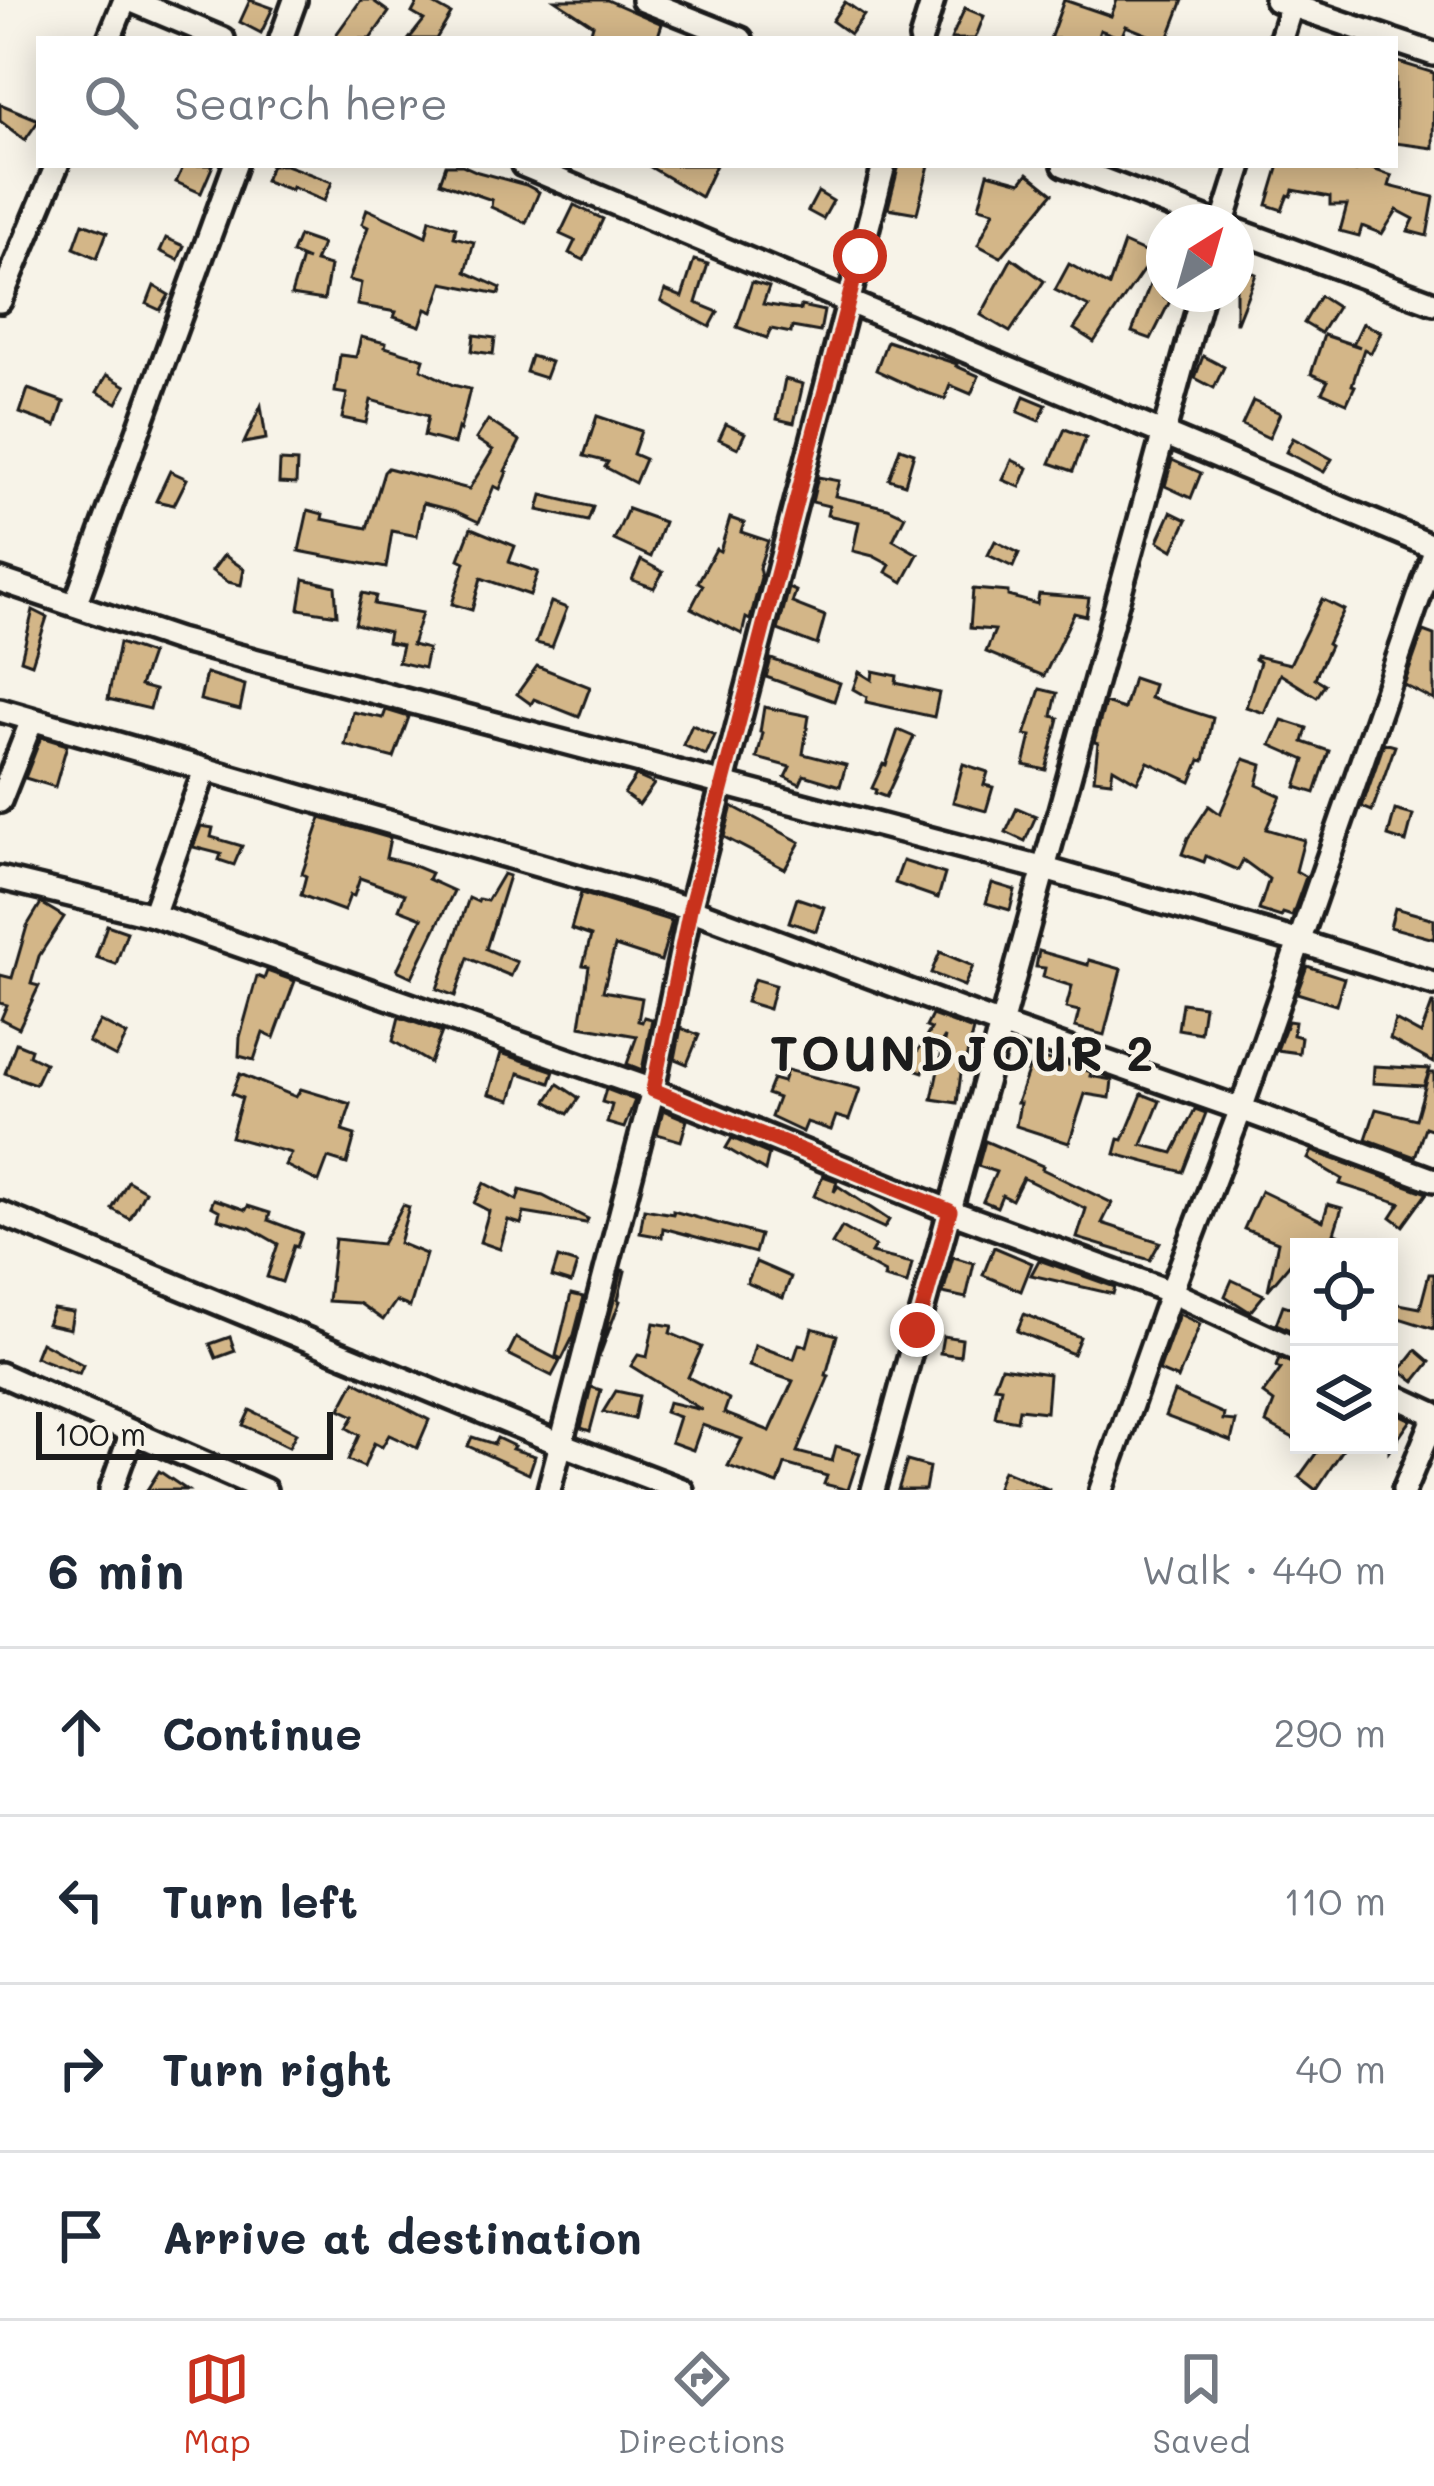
<!DOCTYPE html>
<meta charset="utf-8">
<style>
:root{--surface:#fff;--page:#f2f2f3;--text:#1f2937;--muted:#747a83;--line:#e0e1e3;--accent:#c8321e}
body{margin:0;font-family:Mali,sans-serif;background:var(--page);color:var(--text)}
.controls{position:absolute;right:36px;bottom:36px;display:grid;overflow:hidden;border-radius:0px;box-shadow:0 6px 30px #0003}
.controls button{width:108px;height:108px;display:grid;place-items:center;padding:0;border:0;border-bottom:3px solid var(--line);background:var(--surface);color:var(--text);font:60px sans-serif}
.compass{position:absolute;left:1146px;top:204px;width:108px;height:108px;border-radius:50%;background:var(--surface);box-shadow:0 6px 30px #0003;rotate:37deg}
.scale{position:absolute;left:36px;bottom:30px;width:297px;box-sizing:border-box;padding-left:12px;border:6px solid #1c1c1c;border-top:0;font-size:33px;line-height:42px;white-space:nowrap;color:#1c1c1c;-webkit-text-stroke:9px #f7f3e8;paint-order:stroke}
.stop{position:absolute;width:36px;height:36px;margin:-27px;border:9px solid #c8321e;border-radius:50%;background:#fff}
.stop.end{background:#c8321e;border-color:#fff;box-shadow:0 3px 12px #0008}
.list{margin:0;padding:0;list-style:none}
h2{display:flex;justify-content:space-between;align-items:center;height:156px;margin:0;padding:0 48px;font-size:51px}
h2 small{font-size:39px;font-weight:400;color:var(--muted)}
.list li{display:grid;grid-template-columns:78px 1fr auto;gap:36px;align-items:center;box-sizing:border-box;height:168px;padding:0 48px;border-top:3px solid var(--line)}
.list b{display:block;font-size:45px;white-space:nowrap}
.list em{font-size:39px;font-style:normal;color:var(--muted)}
.icon{flex:none;width:66px;height:66px;fill:none;stroke:currentColor;stroke-width:2;stroke-linecap:round;stroke-linejoin:round}
.map{position:relative;flex:none;width:1434px;height:1490px;overflow:hidden}
.search{position:absolute;background:var(--surface);box-shadow:0 6px 30px #0003;left:36px;right:36px;top:36px;height:132px;display:flex;align-items:center;gap:30px;box-sizing:border-box;padding:0 42px;border-radius:0px;color:var(--muted);font-size:45px}
.sheet{height:828px;background:var(--surface)}
nav{display:flex;justify-content:space-around;align-items:center;box-sizing:border-box;height:168px;border-top:3px solid var(--line);background:var(--surface);font-size:33px;color:var(--muted)}
nav a{display:grid;justify-items:center;gap:6px}
nav .on{color:var(--accent)}
.map>svg:first-child{display:block}
.building{fill:#d3b688;stroke:#1c1c1c;stroke-width:3}
.lines{fill:none;stroke-linecap:round;stroke-linejoin:round}
.minor-casing{stroke:#1c1c1c;stroke-width:30}
.minor{stroke:#f7f3e8;stroke-width:21}
.route{stroke:#c8321e;stroke-width:15}
.labels{text-anchor:middle;stroke-width:9;stroke-linejoin:round;paint-order:stroke}
.district-label{font-size:48px;font-weight:bold;letter-spacing:3px;fill:#1c1c1c;stroke:#f7f3e8}
</style>
<div class="map">
<svg width="1434" height="1490" viewBox="0 0 1434 1490">
<rect width="100%" height="100%" fill="#f7f3e8"/>
<filter id="ink" filterUnits="userSpaceOnUse"><feTurbulence type="fractalNoise" baseFrequency=".00833" numOctaves="2"/><feDisplacementMap in="SourceGraphic" scale="24" xChannelSelector="R" yChannelSelector="G"/><feConvolveMatrix kernelMatrix="1 2 1 2 8 2 1 2 1" color-interpolation-filters="sRGB"/></filter>
<g filter="url(#ink)">
<g class="building">
<polygon points="250,0 273,8 261,33 240,22"/>
<polygon points="361,0 372,0 389,12 370,39 333,39"/>
<polygon points="419,0 426,0 451,14 436,39 409,39 424,20 412,13"/>
<polygon points="555,0 607,0 662,24 657,39 602,39 590,35 593,25"/>
<polygon points="1064,0 1111,16 1117,0 1183,0 1168,39 1158,39 1126,26 1121,38 1100,30 1097,39 1050,39"/>
<polygon points="845,2 864,15 850,34 832,21"/>
<polygon points="965,8 984,16 975,39 951,39"/>
<polygon points="1395,61 1434,73 1433,148 1395,143"/>
<polygon points="0,104 39,120 25,140 0,121"/>
<polygon points="184,165 213,165 201,193 176,182"/>
<polygon points="271,165 286,165 332,182 324,201 292,187 291,190 265,181"/>
<polygon points="446,165 462,165 478,172 526,185 539,192 526,223 491,207 492,200 440,182"/>
<polygon points="647,165 716,165 701,197"/>
<polygon points="899,165 929,165 917,213 888,208"/>
<polygon points="1279,165 1328,165 1356,171 1358,165 1362,165 1392,176 1389,186 1434,197 1427,236 1408,231 1414,219 1397,210 1382,234 1362,226 1359,236 1340,231 1347,205 1330,205 1330,197 1293,190 1291,196 1288,195 1282,210 1267,205"/>
<polygon points="988,173 1021,182 1028,173 1053,193 1001,257 978,245 994,211 979,207"/>
<polygon points="818,192 833,201 823,219 808,211"/>
<polygon points="574,205 603,219 584,260 569,253 575,241 560,234"/>
<polygon points="367,209 426,236 430,219 456,227 454,237 474,242 466,272 501,288 499,294 443,283 433,312 426,309 420,326 394,317 396,312 357,305 361,283 349,280 368,227 362,224"/>
<polygon points="83,223 107,232 97,258 74,248"/>
<polygon points="299,236 322,244 315,262 330,266 324,300 291,295 302,258 308,260 292,253"/>
<polygon points="166,238 184,246 178,260 160,251"/>
<polygon points="1124,243 1153,256 1094,342 1074,329 1089,307 1055,290 1069,264 1109,286"/>
<polygon points="1162,253 1164,297 1170,301 1151,339 1132,332"/>
<polygon points="1012,258 1044,281 1010,332 981,315"/>
<polygon points="694,260 708,264 696,303 718,312 710,327 661,301 665,290 682,297"/>
<polygon points="1236,266 1256,274 1237,322 1236,322"/>
<polygon points="752,282 769,287 763,304 800,310 801,306 824,311 820,332 792,327 791,333 771,329 767,338 737,327"/>
<polygon points="154,286 169,295 160,310 147,304"/>
<polygon points="1320,296 1337,307 1321,333 1304,323"/>
<polygon points="1363,323 1381,332 1371,353 1364,349 1352,385 1355,386 1347,403 1322,392 1328,381 1311,374 1324,335 1360,347 1353,344"/>
<polygon points="474,335 495,338 493,354 472,351"/>
<polygon points="361,337 386,343 385,347 424,359 421,369 453,385 470,389 460,430 458,428 454,444 424,436 428,416 371,400 366,423 342,418 347,394 335,392 340,355 356,357"/>
<polygon points="887,341 957,364 956,366 979,376 971,394 950,385 945,399 919,390 876,370"/>
<polygon points="531,356 551,362 545,378 526,372"/>
<polygon points="1203,356 1224,367 1214,388 1195,378"/>
<polygon points="107,375 126,386 117,403 97,392"/>
<polygon points="785,379 803,384 794,423 777,419"/>
<polygon points="28,389 64,402 56,426 20,413"/>
<polygon points="1024,396 1046,405 1039,421 1018,412"/>
<polygon points="1253,401 1280,413 1269,438 1242,425"/>
<polygon points="261,406 266,439 244,443"/>
<polygon points="597,416 641,431 633,454 645,459 635,483 605,467 608,462 584,456"/>
<polygon points="488,420 520,441 505,471 507,472 500,489 494,486 479,522 455,511 423,503 417,536 392,531 386,568 299,551 308,510 323,514 322,519 367,528 384,472 388,468 469,489 493,450 476,439"/>
<polygon points="726,424 745,433 738,448 719,439"/>
<polygon points="1065,429 1086,437 1073,471 1050,463"/>
<polygon points="1293,438 1332,459 1324,472 1286,452"/>
<polygon points="900,448 914,453 905,484 889,479"/>
<polygon points="1012,460 1028,468 1020,487 1003,480"/>
<polygon points="1172,460 1201,473 1191,498 1165,486"/>
<polygon points="280,461 297,462 296,484 279,483"/>
<polygon points="170,471 187,479 174,505 156,501"/>
<polygon points="818,477 839,481 835,496 888,508 905,516 893,540 918,554 903,582 886,572 890,565 873,556 853,551 859,522 827,515 829,506 812,502"/>
<polygon points="542,495 593,507 588,521 538,510"/>
<polygon points="628,509 664,522 651,557 614,540"/>
<polygon points="1171,512 1187,520 1173,550 1158,541"/>
<polygon points="730,518 744,523 741,532 768,541 759,568 761,577 750,620 746,618 742,634 691,608 703,585 698,582 716,549 720,551"/>
<polygon points="471,528 515,546 509,562 538,572 530,595 481,578 472,610 452,604 465,562 459,559"/>
<polygon points="995,541 1019,553 1013,567 988,555"/>
<polygon points="224,555 244,569 241,585 228,582 212,571"/>
<polygon points="641,560 663,572 654,588 632,580"/>
<polygon points="304,579 335,586 337,615 299,609"/>
<polygon points="789,588 796,591 792,603 825,616 817,645 778,630"/>
<polygon points="973,589 1008,592 1008,596 1037,604 1039,594 1089,598 1086,616 1074,613 1044,676 986,652 995,630 970,628"/>
<polygon points="362,593 376,596 374,604 422,613 412,645 428,649 424,668 398,662 402,645 387,642 389,632 355,624"/>
<polygon points="1322,599 1344,610 1327,644 1330,646 1315,678 1325,684 1317,697 1280,674 1264,713 1246,707 1260,662 1255,659 1256,656 1290,664"/>
<polygon points="551,602 567,608 552,647 536,643"/>
<polygon points="33,610 47,617 32,664 21,660"/>
<polygon points="1423,631 1434,635 1434,700 1404,685"/>
<polygon points="119,643 151,654 140,686 155,690 150,709 108,699"/>
<polygon points="771,659 840,683 834,701 766,677"/>
<polygon points="537,666 590,687 579,717 534,699 531,704 517,694"/>
<polygon points="873,671 897,676 896,683 939,693 934,717 866,702 867,697 853,689 859,672 872,680"/>
<polygon points="206,673 245,685 240,710 200,700"/>
<polygon points="1133,678 1154,685 1150,698 1213,718 1204,761 1200,760 1191,782 1148,762 1137,782 1113,768 1111,781 1094,779 1098,743 1094,742 1105,703 1124,709"/>
<polygon points="1040,689 1057,693 1052,716 1059,718 1046,770 1024,765 1031,736 1025,735"/>
<polygon points="764,707 809,716 803,754 846,765 840,786 804,775 800,784 785,777 790,767 757,758 763,733 760,732"/>
<polygon points="386,710 409,717 394,758 345,745 353,712 383,718"/>
<polygon points="1282,720 1307,728 1303,742 1329,751 1315,793 1296,787 1305,760 1271,745"/>
<polygon points="692,725 715,735 706,755 683,745"/>
<polygon points="898,730 914,737 886,797 875,793 876,790 872,788 883,764 886,765"/>
<polygon points="41,737 67,745 55,787 25,778"/>
<polygon points="1384,743 1395,746 1372,811 1362,807"/>
<polygon points="1244,759 1262,765 1257,785 1281,796 1266,829 1304,840 1296,871 1306,877 1292,916 1283,913 1281,917 1259,910 1269,879 1243,860 1238,870 1206,856 1204,862 1182,854 1188,838 1209,806 1220,814"/>
<polygon points="963,764 988,772 984,785 993,787 986,811 953,802"/>
<polygon points="636,776 654,784 639,805 624,794"/>
<polygon points="732,806 800,842 785,869 724,837"/>
<polygon points="1017,808 1036,816 1025,841 1006,832"/>
<polygon points="1395,810 1413,815 1406,842 1388,836"/>
<polygon points="321,818 390,838 386,858 407,863 431,873 428,879 454,891 412,977 397,970 422,918 399,909 405,894 360,878 354,896 350,895 344,911 301,895 306,876 302,874"/>
<polygon points="201,826 213,828 211,837 242,846 234,865 219,860 221,854 193,847"/>
<polygon points="903,861 945,874 938,898 895,883"/>
<polygon points="503,874 509,876 486,949 517,962 511,976 468,958 455,996 437,989 469,898 478,902 479,899 487,901"/>
<polygon points="992,883 1015,890 1010,910 986,903"/>
<polygon points="581,893 672,921 661,961 615,946 603,991 642,998 638,1021 642,1022 644,1017 652,1019 642,1070 627,1064 637,1036 580,1026 589,966 583,965 591,936 571,929"/>
<polygon points="797,898 824,907 816,931 789,922"/>
<polygon points="41,903 64,917 39,956 31,984 39,986 19,1028 1,1019 7,1005 0,1003 0,975 12,978 27,926"/>
<polygon points="1395,908 1434,919 1434,939 1390,927"/>
<polygon points="107,925 127,932 116,964 96,957"/>
<polygon points="1039,951 1088,965 1089,960 1121,969 1104,1035 1075,1027 1079,1011 1066,1008 1072,986 1043,977 1045,968 1036,967"/>
<polygon points="940,952 973,966 964,986 931,973"/>
<polygon points="1307,966 1344,978 1336,1005 1297,993"/>
<polygon points="267,971 295,981 274,1038 263,1033 254,1060 239,1056 240,1037 257,976 264,979"/>
<polygon points="754,979 775,985 769,1009 746,1002"/>
<polygon points="1182,1003 1204,1006 1200,1033 1178,1029"/>
<polygon points="1432,1004 1434,1004 1434,1063 1390,1039 1395,1020 1421,1034"/>
<polygon points="932,1015 973,1030 966,1059 963,1058 957,1103 932,1099 945,1037 923,1072 908,1067 931,1029 926,1027"/>
<polygon points="399,1017 442,1032 430,1063 393,1041"/>
<polygon points="100,1021 127,1035 116,1057 88,1042"/>
<polygon points="1288,1021 1295,1022 1293,1035 1301,1037 1299,1053 1277,1050"/>
<polygon points="681,1028 699,1035 687,1064 675,1059"/>
<polygon points="16,1043 31,1049 29,1055 45,1063 35,1084 5,1073"/>
<polygon points="501,1053 554,1071 550,1083 519,1073 511,1100 489,1094"/>
<polygon points="1033,1057 1077,1067 1091,1072 1090,1076 1112,1080 1110,1098 1085,1094 1069,1143 1016,1126 1020,1103 1017,1103"/>
<polygon points="1374,1066 1430,1069 1424,1086 1373,1083"/>
<polygon points="787,1070 860,1089 849,1120 836,1116 831,1130 807,1122 803,1132 771,1117 778,1098 767,1094 773,1079 783,1082"/>
<polygon points="1429,1073 1434,1073 1434,1130 1425,1127 1415,1157 1366,1139 1376,1109 1416,1119"/>
<polygon points="240,1074 296,1097 301,1089 351,1104 342,1131 355,1135 347,1164 328,1158 319,1182 285,1165 291,1153 231,1137 242,1098 232,1094"/>
<polygon points="558,1084 579,1098 568,1114 547,1101"/>
<polygon points="606,1089 635,1100 624,1128 607,1123 612,1105 602,1102"/>
<polygon points="1142,1094 1160,1101 1142,1145 1173,1153 1195,1109 1206,1113 1183,1172 1115,1154 1119,1139 1123,1140"/>
<polygon points="663,1110 687,1120 681,1141 657,1134"/>
<polygon points="732,1138 769,1154 765,1171 726,1148"/>
<polygon points="985,1141 1043,1166 1042,1169 1112,1203 1102,1223 1160,1242 1150,1260 1077,1238 1086,1209 1023,1178 1012,1200 1002,1195 997,1207 983,1201 996,1172 978,1166"/>
<polygon points="1312,1151 1427,1193 1403,1226 1391,1217 1400,1203 1340,1184 1342,1179 1308,1159"/>
<polygon points="823,1176 837,1181 834,1192 838,1186 889,1220 884,1228 814,1196"/>
<polygon points="128,1181 145,1191 130,1219 112,1209"/>
<polygon points="484,1183 517,1200 520,1190 543,1196 588,1219 586,1223 524,1213 521,1224 508,1220 500,1249 480,1242 489,1211 474,1203"/>
<polygon points="1261,1191 1323,1221 1328,1204 1342,1208 1334,1233 1367,1244 1366,1247 1299,1247 1299,1253 1268,1290 1278,1242 1244,1229"/>
<polygon points="214,1199 246,1210 248,1206 270,1213 268,1220 302,1233 297,1247 294,1246 282,1282 267,1277 278,1244 250,1228 218,1219 220,1211 211,1206"/>
<polygon points="403,1205 409,1207 399,1243 426,1254 410,1307 396,1301 383,1320 359,1303 328,1301 335,1239 382,1244"/>
<polygon points="644,1209 673,1214 673,1211 760,1235 755,1253 663,1228 662,1237 640,1233"/>
<polygon points="842,1227 875,1246 871,1253 912,1263 907,1284 884,1278 885,1273 832,1244"/>
<polygon points="994,1247 1032,1263 1021,1291 983,1275"/>
<polygon points="953,1257 974,1263 966,1298 943,1293"/>
<polygon points="558,1258 577,1264 571,1283 552,1277"/>
<polygon points="1039,1260 1115,1287 1113,1294 1031,1275"/>
<polygon points="756,1262 791,1277 783,1298 747,1283"/>
<polygon points="622,1270 625,1271 618,1300 620,1301 599,1357"/>
<polygon points="1429,1274 1434,1274 1434,1329 1389,1315 1389,1302 1420,1308"/>
<polygon points="1232,1280 1264,1295 1250,1312 1225,1296"/>
<polygon points="571,1294 584,1297 574,1335 562,1359 556,1356"/>
<polygon points="1283,1305 1299,1310 1299,1334 1276,1324"/>
<polygon points="53,1309 73,1312 70,1329 47,1324"/>
<polygon points="1024,1314 1080,1337 1073,1354 1017,1331"/>
<polygon points="1179,1314 1200,1324 1178,1379 1159,1371"/>
<polygon points="654,1323 672,1326 670,1333 702,1347 688,1377 729,1399 724,1413 770,1431 793,1381 749,1366 755,1345 794,1359 799,1344 807,1346 812,1328 837,1335 826,1375 829,1376 797,1452 832,1461 836,1446 860,1453 848,1490 824,1484 827,1476 785,1464 778,1484 728,1466 742,1439 702,1425 693,1450 671,1442 679,1417 665,1412 668,1402 702,1410 631,1366 638,1355 647,1357"/>
<polygon points="943,1336 962,1339 960,1356 940,1353"/>
<polygon points="230,1337 235,1351 216,1358 210,1344"/>
<polygon points="516,1338 560,1361 552,1376 508,1354"/>
<polygon points="41,1342 83,1365 79,1374 35,1357"/>
<polygon points="1416,1350 1430,1362 1415,1381 1400,1370"/>
<polygon points="1279,1358 1299,1366 1299,1441 1266,1423 1274,1402 1263,1394 1281,1369 1276,1367"/>
<polygon points="1001,1367 1049,1374 1046,1412 1019,1409 1017,1421 995,1417 1001,1387 994,1386"/>
<polygon points="355,1381 429,1420 417,1448 389,1435 382,1447 374,1443 364,1467 348,1460 359,1435 347,1428 354,1416 340,1409"/>
<polygon points="591,1387 601,1390 590,1431 581,1428"/>
<polygon points="616,1391 639,1396 634,1419 603,1412"/>
<polygon points="1174,1392 1224,1414 1223,1420 1236,1421 1231,1441 1165,1416"/>
<polygon points="250,1410 296,1433 289,1447 243,1425"/>
<polygon points="1394,1412 1411,1420 1389,1451 1389,1418"/>
<polygon points="472,1437 494,1444 497,1438 514,1446 512,1449 535,1456 529,1474 468,1446"/>
<polygon points="1322,1445 1346,1445 1316,1490 1299,1477"/>
<polygon points="907,1461 929,1467 925,1490 898,1490"/>
<polygon points="1003,1470 1050,1490 996,1490"/>
<polygon points="159,1471 187,1490 147,1490"/>
</g>
<g class="lines">
<g class="minor-casing">
<g id="minor">
<polyline points="130,0 223,39"/>
<polyline points="643,0 741,39"/>
<polyline points="1276,0 1390,39"/>
<polyline points="109,39 125,0"/>
<polyline points="281,39 295,0"/>
<polyline points="921,39 933,0"/>
<polyline points="1281,39 1293,0"/>
<polyline points="1395,41 1434,54"/>
<polyline points="523,165 1434,547"/>
<polyline points="1064,165 1213,222"/>
<polyline points="1223,222 1241,165"/>
<polyline points="1236,230 1434,303"/>
<polyline points="0,301 57,165"/>
<polyline points="0,580 178,640 1045,869 1297,941 1434,984"/>
<polyline points="75,605 235,165"/>
<polyline points="0,710 690,909 1001,1025 1241,1109 1434,1180"/>
<polyline points="0,801 32,720"/>
<polyline points="0,878 153,915 653,1090 950,1211 1171,1292 1299,1351"/>
<polyline points="153,915 205,770"/>
<polyline points="0,1213 561,1444 682,1490"/>
<polyline points="0,1374 265,1490"/>
<polyline points="1389,1393 1434,1414"/>
<polyline points="111,1490 132,1432"/>
<polyline points="549,1490 653,1090 690,909 884,165"/>
<polyline points="873,1490 1202,294"/>
<polyline points="1101,1490 1171,1292 1241,1109 1434,554"/>
<polyline points="1404,1490 1434,1418"/>
</g>
</g>
<use href="#minor" class="minor"/>
</g>
</g>
<g class="lines" filter="url(#ink)">
<polyline class="route" points="860,256 690,909 653,1090 950,1211 917,1330"/>
</g>
<g class="labels">
<g class="district-label">
<text x="963" y="1071">TOUNDJOUR 2</text>
</g>
</g>
</svg>
<div class="controls">
<button><svg class="icon" aria-label="locate" viewBox="0 0 24 24"><circle cx="12" cy="12" r="6"/><path d="M12 2v4M12 18v4M2 12h4M18 12h4"/></svg></button>
<button><svg class="icon" aria-label="layers" viewBox="0 0 24 24"><path d="M12 4l9 5-9 5-9-5zM3 14l9 5 9-5"/></svg></button>
</div>
<svg class="compass" viewBox="-18 -18 36 36"><path d="M0-13l5 13h-10z" fill="#e53935"/><path d="M0 13l5-13h-10z" fill="#747a83"/></svg>
<div class="scale">100 m</div>
<div class="stop" style="left:860px;top:256px"></div>
<div class="stop end" style="left:917px;top:1330px"></div>
<div class="search"><svg class="icon" aria-label="search" viewBox="0 0 24 24"><circle cx="10" cy="10" r="6"/><path d="M15 15l6 6"/></svg>Search here</div>
</div>
<section class="sheet">
<h2>6 min<small>Walk · 440 m</small></h2>
<ul class="list">
<li><svg class="icon" aria-label="ahead" viewBox="0 0 24 24"><path d="M12 20V5M6 11l6-6 6 6"/></svg><div><b>Continue</b></div><em>290 m</em></li>
<li><svg class="icon" aria-label="left" viewBox="0 0 24 24"><path d="M17 20v-9H6M10 6l-5 5 5 5"/></svg><div><b>Turn left</b></div><em>110 m</em></li>
<li><svg class="icon" aria-label="right" viewBox="0 0 24 24"><path d="M7 20v-9h11M14 6l5 5-5 5"/></svg><div><b>Turn right</b></div><em>40 m</em></li>
<li><svg class="icon" aria-label="arrive" viewBox="0 0 24 24"><path d="M6 21V4h12l-3 4 3 4H6"/></svg><div><b>Arrive at destination</b></div></li>
</ul>
</section>
<nav>
<a class="on"><svg class="icon" aria-label="map" viewBox="0 0 24 24"><path d="M3 6l6-2 6 2 6-2v14l-6 2-6-2-6 2zM9 4v14M15 6v14"/></svg>Map</a>
<a><svg class="icon" aria-label="directions" viewBox="0 0 24 24"><path d="M12 3l9 9-9 9-9-9zM9 14v-3h6M13 9l2 2-2 2"/></svg>Directions</a>
<a><svg class="icon" aria-label="saved" viewBox="0 0 24 24"><path d="M7 4h10v16l-5-4-5 4z"/></svg>Saved</a>
</nav>
